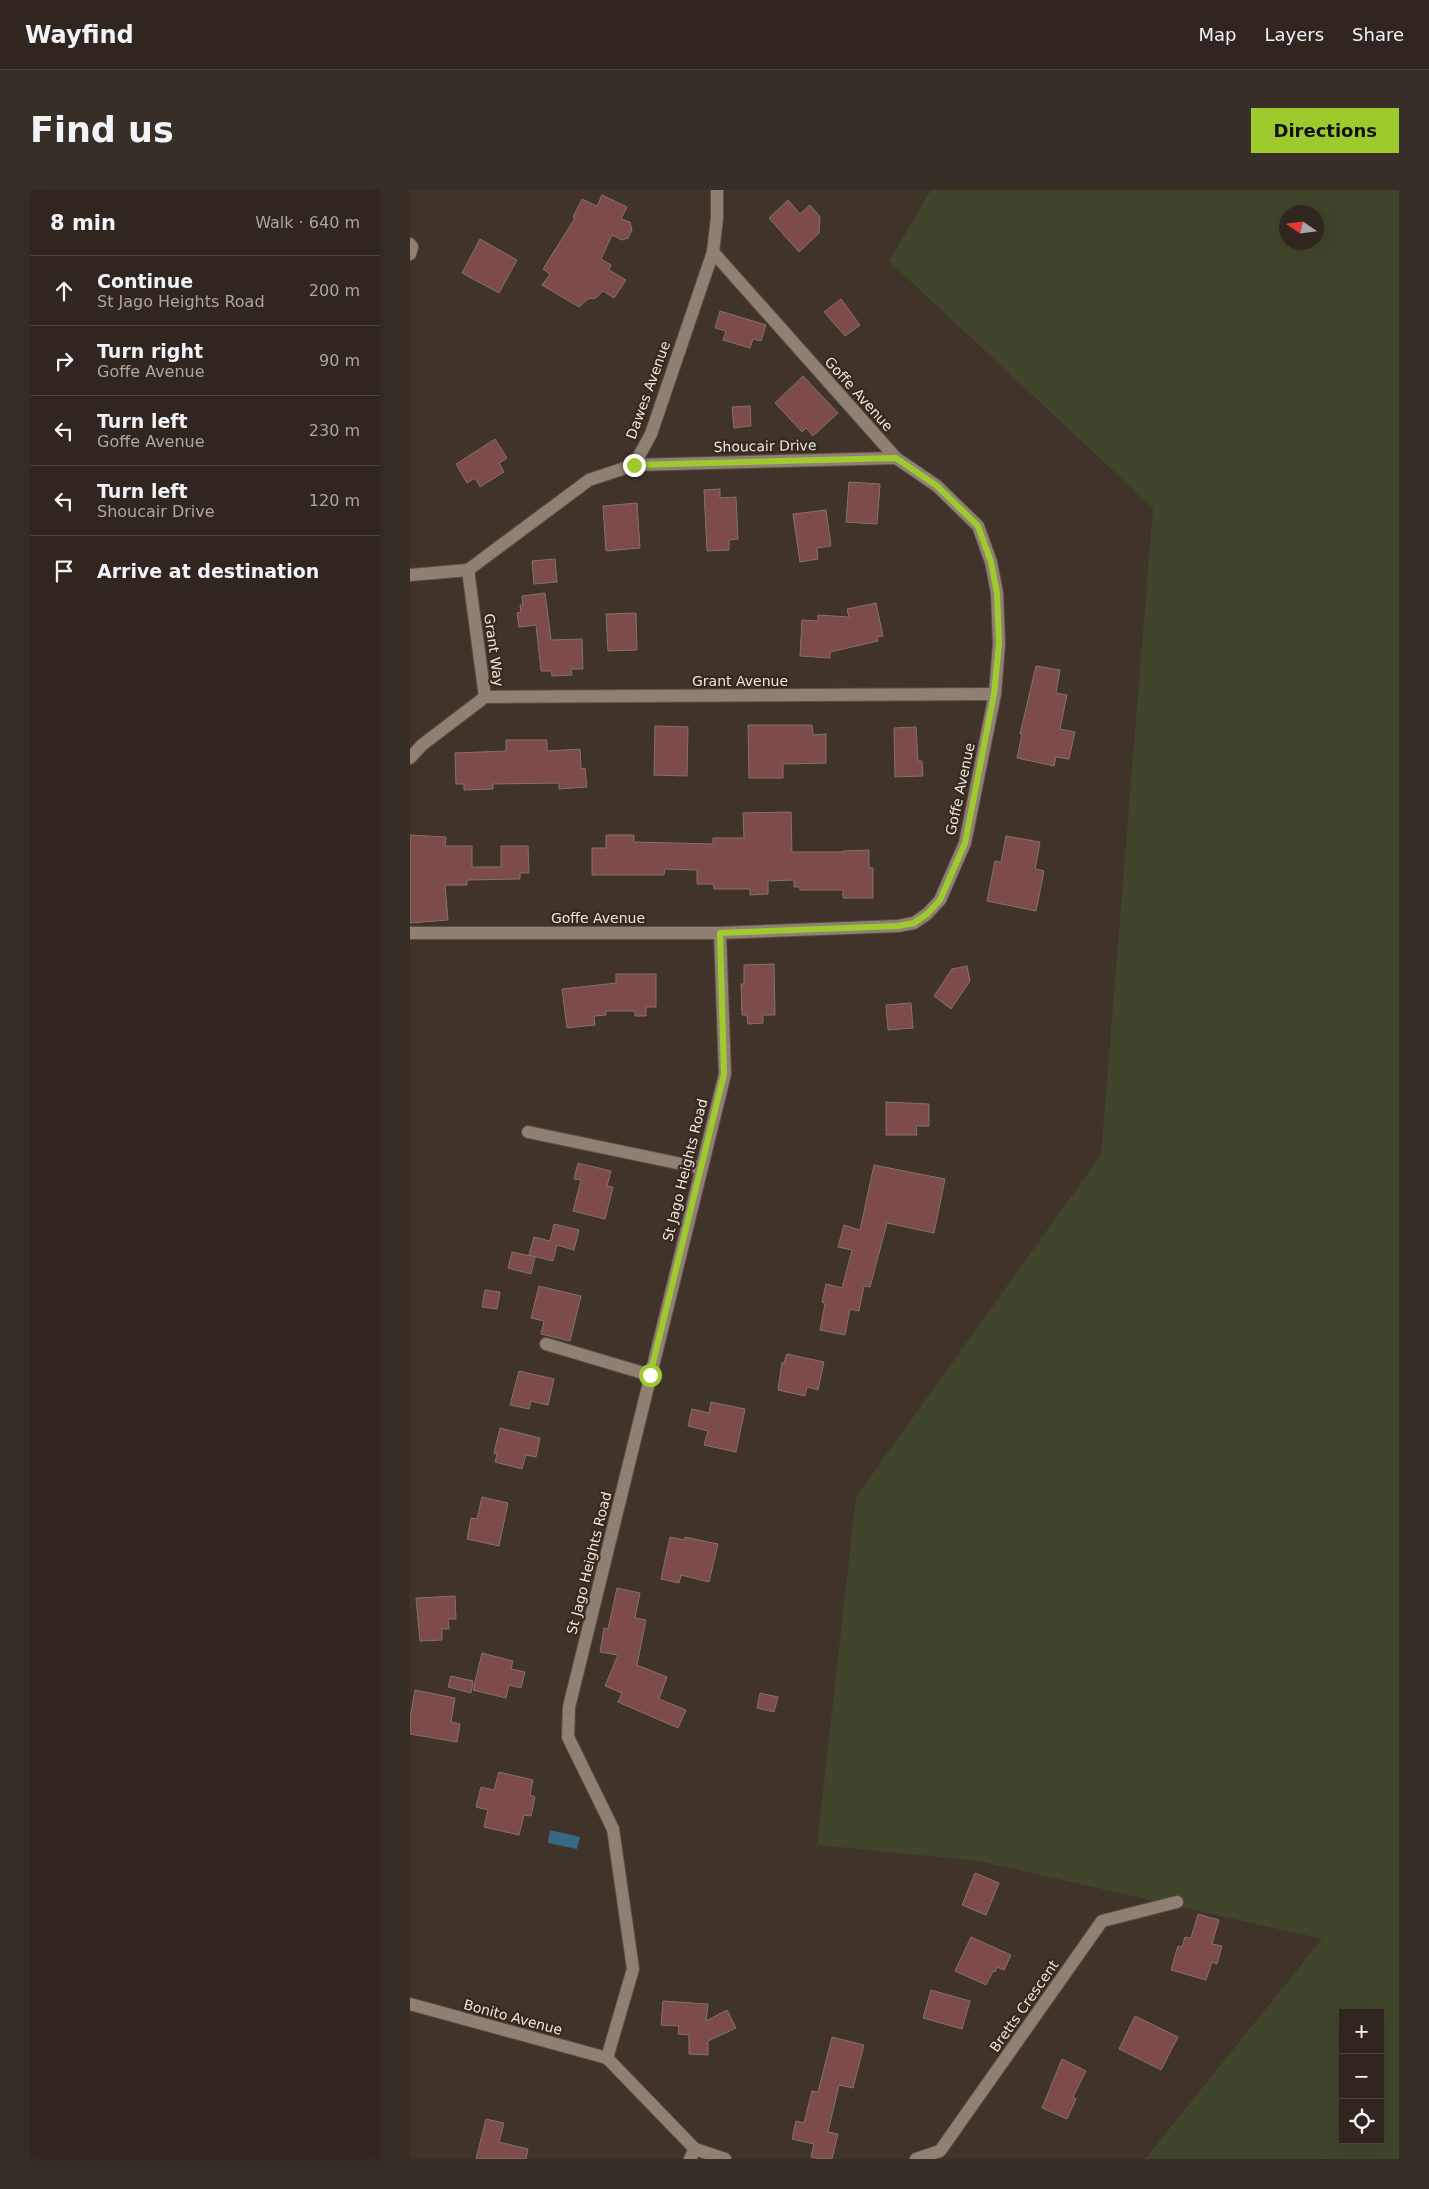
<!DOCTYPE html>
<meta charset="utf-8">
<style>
:root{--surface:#30261f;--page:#382e28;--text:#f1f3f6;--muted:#a8a5a4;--line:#4b433d;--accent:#9fca2e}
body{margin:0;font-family:"DejaVu Sans",sans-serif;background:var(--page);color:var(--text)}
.controls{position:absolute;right:15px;bottom:15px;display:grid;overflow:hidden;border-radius:0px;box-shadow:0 5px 20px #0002}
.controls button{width:45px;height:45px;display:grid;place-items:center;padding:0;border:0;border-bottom:1px solid var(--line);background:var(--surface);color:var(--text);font:25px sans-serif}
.compass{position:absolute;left:869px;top:15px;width:45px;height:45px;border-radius:50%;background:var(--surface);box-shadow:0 5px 20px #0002;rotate:283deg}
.stop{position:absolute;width:15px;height:15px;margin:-11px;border:4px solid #9fca2e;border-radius:50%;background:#fff}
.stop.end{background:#9fca2e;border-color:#fff;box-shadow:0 1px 5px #0008}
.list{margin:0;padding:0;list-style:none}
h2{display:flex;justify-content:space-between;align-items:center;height:65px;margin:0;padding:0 20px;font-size:21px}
h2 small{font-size:16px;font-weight:400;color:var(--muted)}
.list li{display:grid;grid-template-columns:32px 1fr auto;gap:15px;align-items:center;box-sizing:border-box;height:70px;padding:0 20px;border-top:1px solid var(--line)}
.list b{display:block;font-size:19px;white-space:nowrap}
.list p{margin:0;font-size:16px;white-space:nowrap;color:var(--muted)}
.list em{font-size:16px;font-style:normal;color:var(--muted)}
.icon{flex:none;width:28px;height:28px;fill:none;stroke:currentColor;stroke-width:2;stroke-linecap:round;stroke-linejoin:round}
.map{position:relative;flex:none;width:989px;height:1969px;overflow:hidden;border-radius:0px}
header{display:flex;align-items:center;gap:30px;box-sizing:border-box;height:70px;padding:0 25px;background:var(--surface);border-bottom:1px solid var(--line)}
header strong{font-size:24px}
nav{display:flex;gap:28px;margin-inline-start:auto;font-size:18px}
.intro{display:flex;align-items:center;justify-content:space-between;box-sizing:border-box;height:120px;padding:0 30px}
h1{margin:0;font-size:35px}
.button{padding:12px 22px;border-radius:0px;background:var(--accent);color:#111;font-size:18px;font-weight:700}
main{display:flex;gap:30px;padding:0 30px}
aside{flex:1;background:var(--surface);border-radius:0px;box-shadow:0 5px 20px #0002}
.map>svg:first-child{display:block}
.green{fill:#40452b;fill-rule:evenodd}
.water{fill:#376985}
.building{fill:#7e4b4b;stroke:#857070}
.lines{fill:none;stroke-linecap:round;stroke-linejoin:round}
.minor-casing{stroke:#5a5046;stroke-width:14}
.minor{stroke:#908074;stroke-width:12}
.route{stroke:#9fca2e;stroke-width:6}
.labels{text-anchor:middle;stroke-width:4.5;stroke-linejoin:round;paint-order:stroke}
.street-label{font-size:14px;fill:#ede5de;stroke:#36291f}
</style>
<header>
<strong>Wayfind</strong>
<nav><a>Map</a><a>Layers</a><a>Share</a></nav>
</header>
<div class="intro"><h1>Find us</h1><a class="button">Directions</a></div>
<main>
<aside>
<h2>8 min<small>Walk · 640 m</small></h2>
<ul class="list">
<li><svg class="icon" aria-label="ahead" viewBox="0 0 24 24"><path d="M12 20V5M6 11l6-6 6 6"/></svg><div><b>Continue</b><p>St Jago Heights Road</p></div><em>200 m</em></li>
<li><svg class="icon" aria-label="right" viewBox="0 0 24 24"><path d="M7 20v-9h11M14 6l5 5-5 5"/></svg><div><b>Turn right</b><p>Goffe Avenue</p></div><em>90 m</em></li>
<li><svg class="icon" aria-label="left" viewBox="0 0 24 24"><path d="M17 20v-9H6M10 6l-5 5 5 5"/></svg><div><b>Turn left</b><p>Goffe Avenue</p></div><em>230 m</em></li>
<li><svg class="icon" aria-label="left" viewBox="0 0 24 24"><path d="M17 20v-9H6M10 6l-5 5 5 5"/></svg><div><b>Turn left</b><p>Shoucair Drive</p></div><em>120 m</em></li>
<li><svg class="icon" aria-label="arrive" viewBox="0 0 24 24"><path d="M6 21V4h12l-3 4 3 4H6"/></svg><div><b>Arrive at destination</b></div></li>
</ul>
</aside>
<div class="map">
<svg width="989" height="1969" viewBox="0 0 989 1969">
<rect width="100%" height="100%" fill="#403329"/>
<path class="green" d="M521,0H989V1969H735L912,1749L569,1671L407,1655L446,1307L691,965L743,318L479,71ZM876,22H906V52H876ZM933,1823H970V1950H933Z"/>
<polygon class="water" points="140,1640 170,1647 167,1659 138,1653"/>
<g class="building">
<polygon points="192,5 217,17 211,29 220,32 222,40 218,48 212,50 202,45 191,69 201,75 199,80 216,90 204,108 193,101 186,108 178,109 169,117 132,95 140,84 133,79 165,28 163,27 172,9 187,16"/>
<polygon points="378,10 390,24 400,15 410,27 409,43 389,62 359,28"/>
<polygon points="70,49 107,70 89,103 52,83"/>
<polygon points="431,109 450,135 435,146 414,122"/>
<polygon points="310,121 356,135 351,151 343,149 340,158 313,150 316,141 305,138"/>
<polygon points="393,186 428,223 403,246 396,238 392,242 365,213"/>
<polygon points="340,216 341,236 324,238 322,217"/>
<polygon points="85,249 97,268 89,273 94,282 70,297 65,288 57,293 46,274"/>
<polygon points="439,292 470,294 467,334 436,332"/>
<polygon points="310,299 310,308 326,307 328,349 319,350 319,360 297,361 294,300"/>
<polygon points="227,313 230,358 196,361 193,316"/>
<polygon points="416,320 421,356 407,358 408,369 390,372 383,324"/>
<polygon points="145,369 147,392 124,394 122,371"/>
<polygon points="135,403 141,450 172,449 173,479 161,479 162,485 142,486 141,481 131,481 126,435 109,437 107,423 111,422 110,415 113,415 112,406"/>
<polygon points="466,413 473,446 467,447 468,451 420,462 420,468 390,466 392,430 408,431 408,425 439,427 437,419"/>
<polygon points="226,423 227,460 198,461 196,424"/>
<polygon points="626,476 650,480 646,503 657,505 650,539 665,542 659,569 646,567 644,576 607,568 612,544 610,544"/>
<polygon points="338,535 402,535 403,545 416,544 416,573 373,574 373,588 339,588"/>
<polygon points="245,536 278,537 277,586 244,585"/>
<polygon points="506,537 508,571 512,571 513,586 485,587 484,538"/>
<polygon points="96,550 137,550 137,561 170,559 171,579 175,578 177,597 149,599 149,593 83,594 83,599 54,600 54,594 46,594 45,563 96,561"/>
<polygon points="381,622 382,662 433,662 433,661 459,660 459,678 463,678 463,708 433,708 433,700 390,700 390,697 384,697 384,690 358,691 358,704 340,705 340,699 304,699 303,694 287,694 287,680 255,679 254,685 182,685 182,658 196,658 196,645 224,645 224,652 303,654 303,648 334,648 333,623"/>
<polygon points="0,645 36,647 35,656 62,656 62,677 91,677 91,656 118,656 119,683 110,683 110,689 57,690 57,695 35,695 38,730 0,733"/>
<polygon points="596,646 630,652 625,679 634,681 626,721 577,711 585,671 591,672"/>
<polygon points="364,774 365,825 353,825 353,833 338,834 337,825 332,825 331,794 334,794 334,775"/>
<polygon points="557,776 560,791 541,819 524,806 542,779"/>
<polygon points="206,784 246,784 246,817 236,817 236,826 225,826 225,821 196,821 196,825 184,826 185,835 157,838 152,799 206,793"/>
<polygon points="501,813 503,838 478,840 476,815"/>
<polygon points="476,912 519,914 519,936 506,936 507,945 476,945"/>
<polygon points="168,973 201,981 197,996 203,997 195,1029 163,1021 171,990 164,989"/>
<polygon points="464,975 535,989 524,1043 477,1033 460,1097 454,1096 449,1121 440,1119 435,1145 410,1140 415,1114 412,1112 416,1094 432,1098 442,1060 428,1057 434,1035 450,1040"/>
<polygon points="144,1034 169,1040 164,1060 147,1055 143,1071 119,1065 124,1047 140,1051"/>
<polygon points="102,1062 125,1067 121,1084 98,1078"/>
<polygon points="129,1096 171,1106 160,1151 131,1144 134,1131 121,1128"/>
<polygon points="75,1100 90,1102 87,1119 72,1117"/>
<polygon points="377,1164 414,1172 408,1200 397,1197 395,1206 368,1200 372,1172 374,1173"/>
<polygon points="109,1181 144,1189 138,1215 121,1211 119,1219 100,1215"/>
<polygon points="301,1212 335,1219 326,1262 294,1255 298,1241 278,1236 282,1219 299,1223"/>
<polygon points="90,1238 130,1248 126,1267 116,1265 112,1279 85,1272 87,1264 84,1263"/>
<polygon points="72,1307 98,1313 89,1356 57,1349 61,1328 67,1329"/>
<polygon points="260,1347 275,1350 275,1347 308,1354 299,1392 271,1385 269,1393 251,1389"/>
<polygon points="207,1398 230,1403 225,1428 236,1430 227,1475 257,1487 249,1509 276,1520 268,1538 208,1512 212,1503 195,1496 208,1465 190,1462 194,1438 198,1439"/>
<polygon points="45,1406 46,1429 38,1429 39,1439 32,1439 32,1450 10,1451 6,1408"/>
<polygon points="72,1463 103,1471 101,1479 115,1482 111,1498 99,1495 96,1508 63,1500"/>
<polygon points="41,1486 63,1491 61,1503 38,1497"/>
<polygon points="5,1500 45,1508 41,1532 50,1534 47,1552 0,1544 0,1528"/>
<polygon points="350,1503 368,1507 364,1522 347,1518"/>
<polygon points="89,1582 123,1590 120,1605 125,1607 121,1626 114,1625 109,1645 74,1637 78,1620 66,1617 71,1597 84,1600"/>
<polygon points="565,1683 589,1693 576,1725 552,1715"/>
<polygon points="788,1724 809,1730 802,1754 812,1756 807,1774 802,1772 796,1790 761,1780 768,1756 772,1757 775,1747 781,1748"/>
<polygon points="561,1747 601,1765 594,1780 587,1777 585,1782 583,1781 576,1795 545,1781"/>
<polygon points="521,1800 560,1811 552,1839 513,1828"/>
<polygon points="253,1811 298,1814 296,1831 317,1820 326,1838 298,1851 298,1865 279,1864 279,1845 268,1844 269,1836 251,1835"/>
<polygon points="725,1826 768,1847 751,1880 709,1859"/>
<polygon points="422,1847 454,1855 443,1898 429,1895 418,1942 428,1944 422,1969 412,1969 401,1967 404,1954 382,1949 386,1931 394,1933 402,1901 408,1902"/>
<polygon points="652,1869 676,1881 663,1907 666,1909 657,1929 632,1918"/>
<polygon points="76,1929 94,1933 89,1952 118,1959 116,1969 66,1969"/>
</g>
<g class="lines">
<g class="minor-casing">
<g id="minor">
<polyline points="0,54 2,57 0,64"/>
<polyline points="224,275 486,268"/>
<polyline points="58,380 179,290 224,275 241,244 303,62 307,28 307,0"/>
<polyline points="0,385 58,380"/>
<polyline points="75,507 585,504"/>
<polyline points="0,568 12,555 75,507 58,380"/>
<polyline points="0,743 310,743 488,736 504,733 517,724 530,710 555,653 585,504 589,454 587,403 581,372 568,336 527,296 486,268 303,62"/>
<polyline points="118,942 291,978"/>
<polyline points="136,1154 240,1185"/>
<polyline points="0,1814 197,1868"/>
<polyline points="285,1959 315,1969"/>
<polyline points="280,1969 285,1959 197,1868 223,1779 203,1639 158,1547 159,1517 315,884 310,743"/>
<polyline points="506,1969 530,1961 692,1731 767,1712"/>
</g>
</g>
<use href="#minor" class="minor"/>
</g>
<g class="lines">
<polyline class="route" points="224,275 486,268 527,296 568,336 581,372 587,403 589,454 584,504 555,653 530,710 517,724 504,733 488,736 310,743 314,884 240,1185"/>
</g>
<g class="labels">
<g class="street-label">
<text transform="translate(238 200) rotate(-70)" y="5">Dawes Avenue</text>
<text transform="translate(449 204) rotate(48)" y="5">Goffe Avenue</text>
<text transform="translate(355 256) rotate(-1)" y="5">Shoucair Drive</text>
<text transform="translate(84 460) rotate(82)" y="5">Grant Way</text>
<text x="330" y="496">Grant Avenue</text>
<text transform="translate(550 599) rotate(-78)" y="5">Goffe Avenue</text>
<text x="188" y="733">Goffe Avenue</text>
<text transform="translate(275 980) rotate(-76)" y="5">St Jago Heights Road</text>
<text transform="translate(179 1373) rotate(-76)" y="5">St Jago Heights Road</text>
<text transform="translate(614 1816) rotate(-55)" y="5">Bretts Crescent</text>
<text transform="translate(103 1827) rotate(15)" y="5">Bonito Avenue</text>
</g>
</g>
</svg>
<div class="controls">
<button>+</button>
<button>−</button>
<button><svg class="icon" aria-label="locate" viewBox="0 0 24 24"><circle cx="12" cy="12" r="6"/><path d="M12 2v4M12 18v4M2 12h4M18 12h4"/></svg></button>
</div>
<svg class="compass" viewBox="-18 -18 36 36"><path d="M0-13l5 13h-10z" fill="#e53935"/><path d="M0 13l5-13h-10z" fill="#a8a5a4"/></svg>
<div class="stop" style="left:240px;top:1185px"></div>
<div class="stop end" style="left:224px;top:275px"></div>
</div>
</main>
